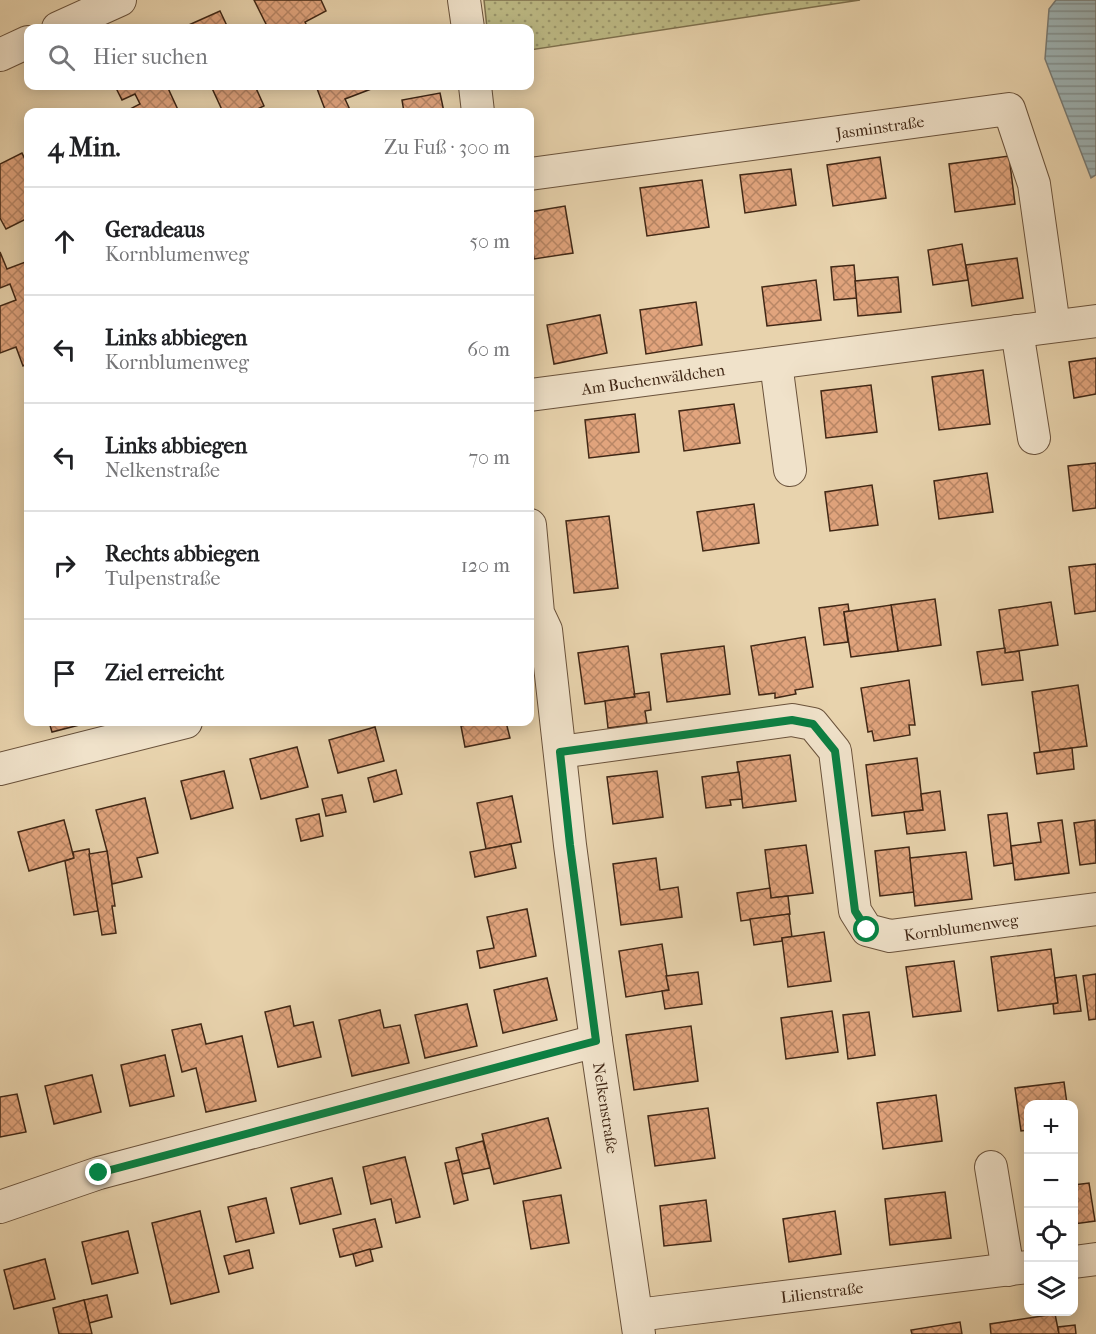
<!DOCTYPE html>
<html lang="de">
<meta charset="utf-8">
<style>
:root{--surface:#fff;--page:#f6f6f6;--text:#202124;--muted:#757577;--line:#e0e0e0}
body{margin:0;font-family:"IM FELL French Canon",serif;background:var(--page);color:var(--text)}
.controls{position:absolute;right:18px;bottom:18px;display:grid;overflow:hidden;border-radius:12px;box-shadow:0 3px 15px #0003}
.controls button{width:54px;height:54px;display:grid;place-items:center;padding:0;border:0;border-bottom:2px solid var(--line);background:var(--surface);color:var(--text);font:30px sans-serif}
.stop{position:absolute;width:18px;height:18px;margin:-14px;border:4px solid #0b8043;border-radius:50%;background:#fff}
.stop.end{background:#0b8043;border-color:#fff;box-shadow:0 2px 6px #0008}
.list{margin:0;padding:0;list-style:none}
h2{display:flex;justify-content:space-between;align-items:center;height:78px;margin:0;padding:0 24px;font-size:26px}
h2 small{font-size:20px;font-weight:400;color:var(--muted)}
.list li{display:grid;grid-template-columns:39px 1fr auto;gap:18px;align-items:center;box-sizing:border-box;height:108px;padding:0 24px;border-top:2px solid var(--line)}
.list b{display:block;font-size:22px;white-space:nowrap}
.list p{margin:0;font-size:20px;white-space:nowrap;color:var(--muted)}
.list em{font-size:20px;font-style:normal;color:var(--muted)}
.icon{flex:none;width:33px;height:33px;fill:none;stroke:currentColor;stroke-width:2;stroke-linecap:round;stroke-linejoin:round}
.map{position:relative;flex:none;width:1096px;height:1334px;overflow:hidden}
.search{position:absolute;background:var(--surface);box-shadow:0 3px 15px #0003;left:24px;top:24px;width:510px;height:66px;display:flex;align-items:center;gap:15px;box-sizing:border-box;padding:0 21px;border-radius:12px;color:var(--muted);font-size:22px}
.panel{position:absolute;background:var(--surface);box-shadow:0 3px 15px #0003;left:24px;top:108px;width:510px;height:618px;border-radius:12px}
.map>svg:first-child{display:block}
.grass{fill:url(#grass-dots);stroke:#7e704d;stroke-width:1.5}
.water{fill:url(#water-rules);stroke:#787c76;stroke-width:1.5}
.building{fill:url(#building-cross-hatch);stroke:#402715;stroke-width:1.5}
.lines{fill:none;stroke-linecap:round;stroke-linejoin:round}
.minor-casing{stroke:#6a523b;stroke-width:34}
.minor{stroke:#f0e2ca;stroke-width:32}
.route{stroke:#0b8043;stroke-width:8}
.labels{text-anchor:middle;stroke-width:4.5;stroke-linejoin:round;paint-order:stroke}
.street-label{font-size:16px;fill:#402715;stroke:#f0e2ca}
</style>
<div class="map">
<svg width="1096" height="1334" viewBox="0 0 1096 1334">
<defs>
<pattern id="grass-dots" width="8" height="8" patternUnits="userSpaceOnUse" patternTransform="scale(1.5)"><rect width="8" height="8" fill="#bdba85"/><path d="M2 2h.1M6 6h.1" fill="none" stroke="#9b976c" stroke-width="1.8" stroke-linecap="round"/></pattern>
<pattern id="water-rules" width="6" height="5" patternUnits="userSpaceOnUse" patternTransform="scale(1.5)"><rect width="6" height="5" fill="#9db4b6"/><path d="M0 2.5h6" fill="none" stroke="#819293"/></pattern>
<pattern id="building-cross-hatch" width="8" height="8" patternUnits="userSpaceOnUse" patternTransform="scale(1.5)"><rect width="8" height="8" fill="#e1a47d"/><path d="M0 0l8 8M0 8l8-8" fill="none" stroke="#b88665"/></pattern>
</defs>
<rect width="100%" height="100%" fill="#e8d3ad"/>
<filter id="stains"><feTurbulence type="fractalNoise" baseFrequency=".00333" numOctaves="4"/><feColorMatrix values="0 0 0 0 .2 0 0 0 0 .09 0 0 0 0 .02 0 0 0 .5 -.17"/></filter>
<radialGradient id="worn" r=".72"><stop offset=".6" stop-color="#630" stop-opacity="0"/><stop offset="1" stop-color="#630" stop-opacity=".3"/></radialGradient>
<polygon class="grass" points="484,0 860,0 530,50 530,28 487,28"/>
<polygon class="water" points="1056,0 1096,0 1096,175 1091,178 1045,59 1049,9"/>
<g class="building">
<polygon points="254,0 321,0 326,11 305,22 308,28 268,28"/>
<polygon points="220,11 228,28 182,28"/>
<polygon points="115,86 167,86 179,112 129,112 128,110 140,104 135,94 122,100"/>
<polygon points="211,86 255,86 264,106 251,112 223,112"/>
<polygon points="316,86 379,86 345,99 351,112 326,112"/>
<polygon points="440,93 444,112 404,112 402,100"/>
<polygon points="22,153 28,166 28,218 6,229 0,218 0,164"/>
<polygon points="1009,156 1015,204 955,212 949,164"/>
<polygon points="880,157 886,198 833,206 827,165"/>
<polygon points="791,169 796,205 745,213 740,175"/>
<polygon points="702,180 709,227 647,236 640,188"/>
<polygon points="565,206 573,253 534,259 530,229 530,212"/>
<polygon points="962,244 968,280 933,285 928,250"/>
<polygon points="0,252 7,269 28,261 28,363 23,366 16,347 0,353 0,306 16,300 10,284 0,288"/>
<polygon points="1017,258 1023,298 972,306 966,265"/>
<polygon points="854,265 857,298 834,300 831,267"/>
<polygon points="898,277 901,312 858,316 855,281"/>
<polygon points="816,280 821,320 767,326 762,287"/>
<polygon points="696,302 702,345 646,354 640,310"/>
<polygon points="600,315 607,353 554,364 547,325"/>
<polygon points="1096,358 1096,394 1074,398 1069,362"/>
<polygon points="983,370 990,424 939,430 932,377"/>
<polygon points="871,385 877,432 826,438 821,391"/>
<polygon points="734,404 740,443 684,451 679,411"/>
<polygon points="635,414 639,452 589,458 585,420"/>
<polygon points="1096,463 1096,508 1073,511 1068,466"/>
<polygon points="987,473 993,512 939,519 934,481"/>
<polygon points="872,485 878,525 830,531 825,492"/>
<polygon points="754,504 759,543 703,551 697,512"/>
<polygon points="609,516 618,588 574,593 566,521"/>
<polygon points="1096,564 1096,611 1075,614 1069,567"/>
<polygon points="935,599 941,645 898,651 891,605"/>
<polygon points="1051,602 1058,645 1005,653 999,610"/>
<polygon points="848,604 849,611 844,612 848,642 824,645 819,608"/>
<polygon points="891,605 898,651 851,657 844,612"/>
<polygon points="805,637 813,687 795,690 796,694 775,698 775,693 759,695 751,646"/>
<polygon points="628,646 635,697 585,704 578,653"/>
<polygon points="724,646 730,694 667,702 661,654"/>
<polygon points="1005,648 1005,653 1019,651 1023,680 982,685 977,652"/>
<polygon points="909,680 915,725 909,725 910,735 874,741 872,731 868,732 861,688"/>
<polygon points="1078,685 1087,746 1040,752 1032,692"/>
<polygon points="649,692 651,710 645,711 647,723 608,728 605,701 635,697 634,694"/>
<polygon points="49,722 91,722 52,732"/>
<polygon points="470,722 506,722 510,738 465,747 461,726 471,724"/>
<polygon points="375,727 384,761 338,773 329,740"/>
<polygon points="297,747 308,787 261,799 250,759"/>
<polygon points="1072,748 1074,769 1037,774 1034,753"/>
<polygon points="790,755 796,801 743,808 737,762"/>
<polygon points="917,758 923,810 872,816 866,765"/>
<polygon points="396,770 402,794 374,802 368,778"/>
<polygon points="224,771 233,808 191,819 181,781"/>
<polygon points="657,771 663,817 613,824 607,777"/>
<polygon points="739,772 742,799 730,800 731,805 706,808 702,777"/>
<polygon points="940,791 945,830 907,834 904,812 923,810 921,794"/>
<polygon points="342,795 346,812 326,816 322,799"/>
<polygon points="512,796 521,842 486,849 477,803"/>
<polygon points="145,798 158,853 137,858 142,877 112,884 107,851 96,810"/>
<polygon points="1007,813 1013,863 994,866 988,815"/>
<polygon points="319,814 323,836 301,841 296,819"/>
<polygon points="64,820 74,858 29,871 18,832"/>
<polygon points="1062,820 1069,873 1015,880 1011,846 1041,842 1038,823"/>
<polygon points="1095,820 1096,863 1080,865 1074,823"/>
<polygon points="511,844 516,868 475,877 470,852"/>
<polygon points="806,845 813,893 771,898 765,850"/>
<polygon points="909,847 914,892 880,896 875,851"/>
<polygon points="89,849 98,911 74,915 65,861 74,858 73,852"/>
<polygon points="107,851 115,906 112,906 116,933 102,935 89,854"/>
<polygon points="966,852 972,899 915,906 910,858"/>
<polygon points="656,858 660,890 678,887 682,917 621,925 613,864"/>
<polygon points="770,888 771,898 788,896 790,914 741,921 737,893"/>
<polygon points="527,909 536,956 480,968 477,951 494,948 487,917"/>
<polygon points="789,914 792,937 782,938 782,941 754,945 750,919"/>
<polygon points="824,932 831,981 788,987 782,938"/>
<polygon points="662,944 669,990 626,997 619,951"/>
<polygon points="1051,949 1058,1003 998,1011 991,957"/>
<polygon points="954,961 961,1011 913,1017 906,967"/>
<polygon points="698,972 702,1004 665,1009 662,991 669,990 666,976"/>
<polygon points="1096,974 1096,1019 1089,1020 1083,976"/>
<polygon points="1076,975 1081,1011 1054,1014 1053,1004 1058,1003 1055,978"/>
<polygon points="547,978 557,1020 503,1033 494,990"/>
<polygon points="467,1004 477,1046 425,1058 415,1015"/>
<polygon points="290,1006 294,1026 313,1022 321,1057 278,1067 265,1012"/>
<polygon points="380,1010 384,1028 400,1025 409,1063 352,1076 339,1020"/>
<polygon points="832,1011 838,1052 786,1059 781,1018"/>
<polygon points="869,1012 875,1055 848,1059 843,1015"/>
<polygon points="201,1024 206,1044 242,1036 256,1101 206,1112 196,1068 182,1072 172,1030"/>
<polygon points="691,1026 698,1081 634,1090 626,1035"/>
<polygon points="165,1055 174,1096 130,1106 121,1065"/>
<polygon points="92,1075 101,1112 54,1124 45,1086"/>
<polygon points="1064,1082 1067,1104 1028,1104 1028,1130 1021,1131 1015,1088"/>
<polygon points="17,1094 26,1132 0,1137 0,1097"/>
<polygon points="936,1095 942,1141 883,1149 877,1103"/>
<polygon points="708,1108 715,1158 655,1166 648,1116"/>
<polygon points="548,1118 561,1168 494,1184 482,1134"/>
<polygon points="483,1141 490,1168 462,1174 456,1148"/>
<polygon points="405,1157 420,1217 396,1223 391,1199 371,1204 363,1167"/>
<polygon points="459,1160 468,1200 454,1204 445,1163"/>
<polygon points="332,1178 341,1214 300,1224 291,1188"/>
<polygon points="1089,1183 1095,1221 1074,1224 1074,1185"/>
<polygon points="945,1192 951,1238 890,1245 885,1199"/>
<polygon points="561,1195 569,1243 531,1249 523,1201"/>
<polygon points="266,1198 274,1233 236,1242 228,1207"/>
<polygon points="706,1200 711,1241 664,1246 660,1206"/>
<polygon points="200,1211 219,1292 171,1304 152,1223"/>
<polygon points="835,1211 841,1254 789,1262 783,1219"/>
<polygon points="375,1219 382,1247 340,1257 333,1229"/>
<polygon points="128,1231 138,1273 92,1284 82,1242"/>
<polygon points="370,1249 373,1261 356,1266 353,1254"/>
<polygon points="249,1250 253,1268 229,1274 224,1256"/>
<polygon points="45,1259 55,1299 14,1309 4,1270"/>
<polygon points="107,1295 112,1317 89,1323 84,1300"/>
<polygon points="84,1300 92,1334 59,1334 53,1308"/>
<polygon points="1055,1314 1059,1334 991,1334 990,1324"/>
<polygon points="960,1322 962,1334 912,1334 911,1330"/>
<polygon points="1075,1325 1076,1334 1059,1334 1058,1327"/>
</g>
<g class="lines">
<g class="minor-casing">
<g id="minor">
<polyline points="464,0 468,28"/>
<polyline points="58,28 120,0"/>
<polyline points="0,55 28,42"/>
<polyline points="475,86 478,112"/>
<polyline points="530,174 1009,109 1034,184 1054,326"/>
<polyline points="1017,331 1034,438"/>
<polyline points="776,363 790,470"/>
<polyline points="530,395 1096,321"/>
<polyline points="530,525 538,613 546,630 570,845 596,1041 639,1334"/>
<polyline points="560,752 792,720 813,724 835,751 855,911 867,930 890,936 1096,909"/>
<polyline points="0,769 186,722"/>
<polyline points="991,1167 1008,1270"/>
<polyline points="0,1207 99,1173 596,1041"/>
<polyline points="1074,1262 1096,1259"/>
<polyline points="637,1315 1028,1267"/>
</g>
</g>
<use href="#minor" class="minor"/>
</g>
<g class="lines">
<polyline class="route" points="99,1173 596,1041 570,845 560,752 792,720 813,724 835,751 855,911 867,930"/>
</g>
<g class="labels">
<g class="street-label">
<text transform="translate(880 127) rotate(-8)" y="6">Jasminstraße</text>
<text transform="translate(653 379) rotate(-8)" y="6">Am Buchenwäldchen</text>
<text transform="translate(961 927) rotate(-8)" y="6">Kornblumenweg</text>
<text transform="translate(606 1108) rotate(81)" y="6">Nelkenstraße</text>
<text transform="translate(822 1292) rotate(-7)" y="6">Lilienstraße</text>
</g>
</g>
<rect width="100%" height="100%" filter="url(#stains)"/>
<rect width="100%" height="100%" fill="url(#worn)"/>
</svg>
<div class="controls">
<button>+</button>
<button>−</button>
<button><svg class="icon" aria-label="locate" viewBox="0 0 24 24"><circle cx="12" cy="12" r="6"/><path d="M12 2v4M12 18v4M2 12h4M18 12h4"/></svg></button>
<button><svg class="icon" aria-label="layers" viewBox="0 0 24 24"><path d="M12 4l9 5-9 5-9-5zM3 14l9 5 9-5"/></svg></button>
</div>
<div class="stop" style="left:867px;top:930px"></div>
<div class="stop end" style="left:99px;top:1173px"></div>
<div class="search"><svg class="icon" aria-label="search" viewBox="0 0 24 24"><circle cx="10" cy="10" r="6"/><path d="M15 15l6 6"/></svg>Hier suchen</div>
<section class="panel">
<h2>4 Min.<small>Zu Fuß · 300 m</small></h2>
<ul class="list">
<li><svg class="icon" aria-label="ahead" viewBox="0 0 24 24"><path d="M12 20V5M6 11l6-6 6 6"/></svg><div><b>Geradeaus</b><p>Kornblumenweg</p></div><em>50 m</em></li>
<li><svg class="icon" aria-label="left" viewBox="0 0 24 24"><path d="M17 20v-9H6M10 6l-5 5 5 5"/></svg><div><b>Links abbiegen</b><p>Kornblumenweg</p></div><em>60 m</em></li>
<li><svg class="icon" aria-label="left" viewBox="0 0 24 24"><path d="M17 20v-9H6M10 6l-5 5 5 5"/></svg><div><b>Links abbiegen</b><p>Nelkenstraße</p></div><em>70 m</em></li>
<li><svg class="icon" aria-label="right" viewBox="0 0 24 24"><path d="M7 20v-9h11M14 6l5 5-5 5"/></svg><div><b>Rechts abbiegen</b><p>Tulpenstraße</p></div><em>120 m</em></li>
<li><svg class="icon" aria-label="arrive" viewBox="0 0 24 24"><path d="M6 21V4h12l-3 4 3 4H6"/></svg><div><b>Ziel erreicht</b></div></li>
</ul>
</section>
</div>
